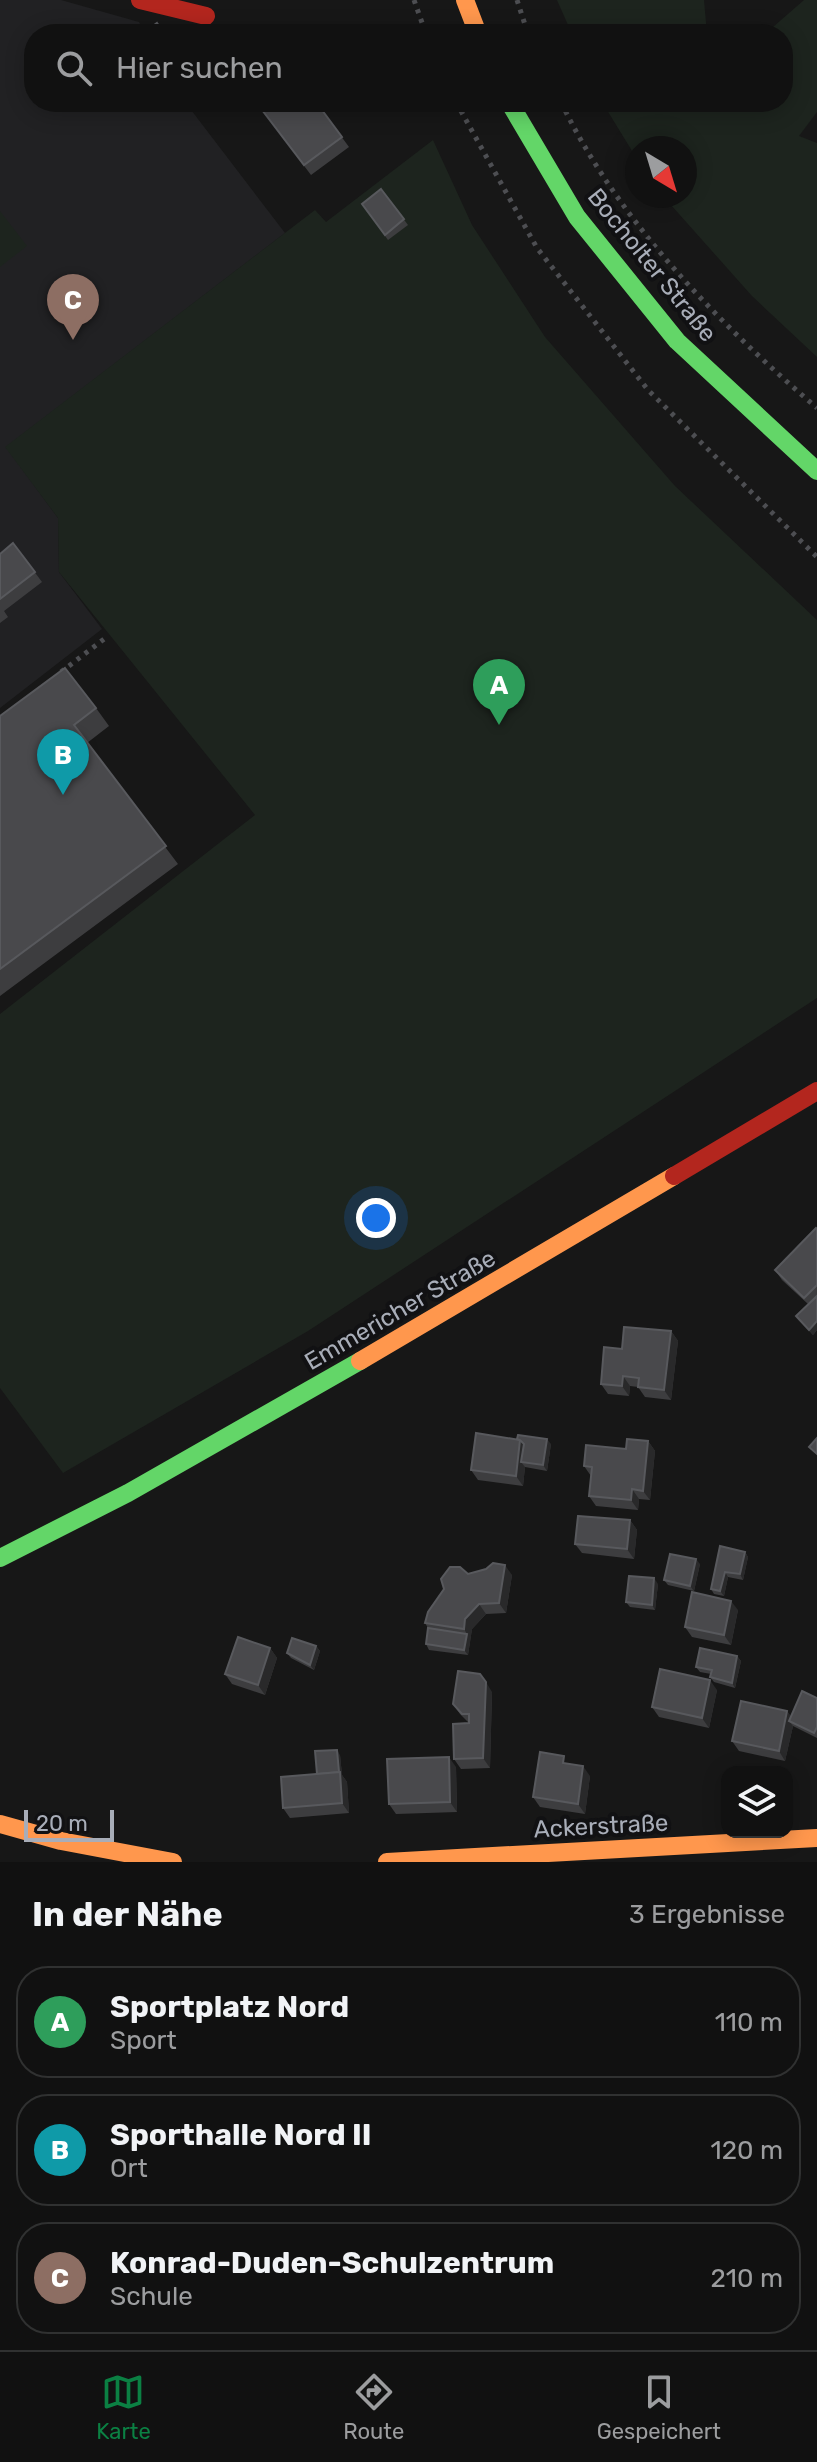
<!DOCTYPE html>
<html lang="de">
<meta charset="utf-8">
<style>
:root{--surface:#111;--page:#1a1a1a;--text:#f1f3f6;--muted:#9c9d9f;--line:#303131;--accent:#0b8043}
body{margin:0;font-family:Rubik,sans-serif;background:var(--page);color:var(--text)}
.controls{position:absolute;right:24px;bottom:24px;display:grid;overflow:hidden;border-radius:16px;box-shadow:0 4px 20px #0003}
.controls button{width:72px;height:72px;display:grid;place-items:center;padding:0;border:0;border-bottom:2px solid var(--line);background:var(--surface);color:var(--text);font:40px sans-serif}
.compass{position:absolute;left:625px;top:136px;width:72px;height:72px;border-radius:50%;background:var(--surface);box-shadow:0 4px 20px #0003;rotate:142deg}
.scale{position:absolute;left:24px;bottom:20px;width:90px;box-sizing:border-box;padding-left:8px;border:4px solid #a8adb8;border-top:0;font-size:22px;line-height:28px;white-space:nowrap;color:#a8adb8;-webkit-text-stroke:6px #111113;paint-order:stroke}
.you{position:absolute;left:376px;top:1218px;width:28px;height:28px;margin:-20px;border:6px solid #fff;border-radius:50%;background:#1a73e8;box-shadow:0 0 0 12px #1a73e833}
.badge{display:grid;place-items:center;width:52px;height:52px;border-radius:50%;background:var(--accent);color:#fff;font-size:26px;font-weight:700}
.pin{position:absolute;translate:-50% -66px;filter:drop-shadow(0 2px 4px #0008)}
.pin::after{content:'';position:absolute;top:42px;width:28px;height:24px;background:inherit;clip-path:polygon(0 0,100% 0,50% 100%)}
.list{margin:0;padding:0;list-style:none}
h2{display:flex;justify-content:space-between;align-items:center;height:104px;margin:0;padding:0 32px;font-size:34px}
h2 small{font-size:26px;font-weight:400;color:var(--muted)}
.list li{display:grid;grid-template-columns:52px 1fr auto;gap:24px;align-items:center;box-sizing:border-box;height:112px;margin:0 16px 16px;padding:0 16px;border:2px solid var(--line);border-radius:32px}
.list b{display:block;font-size:30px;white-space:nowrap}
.list p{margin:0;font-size:26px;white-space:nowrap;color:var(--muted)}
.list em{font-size:26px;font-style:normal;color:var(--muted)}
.icon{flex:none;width:44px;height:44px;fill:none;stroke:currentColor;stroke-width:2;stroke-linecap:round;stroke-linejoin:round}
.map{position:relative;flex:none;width:817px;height:1862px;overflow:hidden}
.search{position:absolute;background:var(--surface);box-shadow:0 4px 20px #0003;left:24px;right:24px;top:24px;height:88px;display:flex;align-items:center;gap:20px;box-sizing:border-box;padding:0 28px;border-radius:32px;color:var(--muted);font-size:30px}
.sheet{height:488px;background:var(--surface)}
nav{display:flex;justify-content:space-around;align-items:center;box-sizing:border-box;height:112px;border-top:2px solid var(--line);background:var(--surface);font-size:22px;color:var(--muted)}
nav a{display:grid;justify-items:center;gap:4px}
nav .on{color:var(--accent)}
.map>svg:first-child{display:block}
.built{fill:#212123}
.green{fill:#1d241e}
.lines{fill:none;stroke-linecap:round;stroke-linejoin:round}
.path{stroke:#4d4e52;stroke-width:5;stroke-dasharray:4 6;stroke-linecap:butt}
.fast{stroke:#63d668;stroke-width:18}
.slow{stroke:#ff974d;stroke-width:18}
.jam{stroke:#b3261e;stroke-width:18}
.wall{fill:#3d3d3f}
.shaded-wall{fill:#29292a}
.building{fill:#49494c;stroke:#58595d;stroke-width:2}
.labels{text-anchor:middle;stroke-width:8;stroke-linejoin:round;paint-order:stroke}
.street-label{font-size:24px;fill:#a8adb8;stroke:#111113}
</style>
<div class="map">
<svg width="817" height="1862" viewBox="0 0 817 1862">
<rect width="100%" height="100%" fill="#171717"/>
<polygon class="built" points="0,0 61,0 139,22 145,34 34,34 34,102 185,102 285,233 6,447 58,518 59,572 102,629 0,708"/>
<g class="green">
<polygon points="557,0 704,0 707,34 572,34"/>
<polygon points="804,0 817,0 817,112 799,136 817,143 817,357 752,296 663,196 685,196 685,148 637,148 637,159 602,102 783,102 783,34 765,34"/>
<polygon points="433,140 472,225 545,337 675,486 817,620 817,998 308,1331 63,1473 0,1388 0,1014 255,815 59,572 58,518 5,447 315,210 326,222"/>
<polygon points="0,211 27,246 0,267"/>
</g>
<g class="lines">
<g class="path">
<polyline points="414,0 426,34"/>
<polyline points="517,0 528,34"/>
<polyline points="456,102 537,248 648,390 817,557"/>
<path d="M561,102C618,221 718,323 817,408"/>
<polyline points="61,672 108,636"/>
</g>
<g class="fast">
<polyline points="509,102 577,217 677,341 817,471"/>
<polyline points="0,1558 128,1493 360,1361"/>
</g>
<g class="slow">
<polyline points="465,0 478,34"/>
<polyline points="360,1361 674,1176"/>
<polyline points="0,1824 61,1841 173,1862"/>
<polyline points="387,1862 817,1838"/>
</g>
<g class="jam">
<polyline points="140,0 206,16"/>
<polyline points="674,1176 817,1091"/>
</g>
</g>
<g class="wall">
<polygon points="244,102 316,102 349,147 311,175 258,105 251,111"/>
<polygon points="381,189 408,225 388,240 362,204"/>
<polygon points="13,543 42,582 4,611 8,617 0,623 0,554"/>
<polygon points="96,708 109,726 87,743 178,864 0,996 0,716"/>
<polygon points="817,1229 817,1330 813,1335 796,1316 808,1304 782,1280 775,1270"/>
<polygon points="671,1331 678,1341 671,1400 645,1397 638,1387 630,1386 629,1396 608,1394 601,1384 622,1349"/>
<polygon points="648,1441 655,1451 650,1500 639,1499 638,1510 596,1506 589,1496 591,1476 584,1466"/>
<polygon points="551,1444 547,1471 525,1467 523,1486 478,1480 471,1470"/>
<polygon points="630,1520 637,1530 634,1559 582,1553 575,1544"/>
<polygon points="720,1546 745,1552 748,1557 743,1580 728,1577 724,1596 714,1594 711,1589"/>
<polygon points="700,1564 694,1591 668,1585 664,1580"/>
<polygon points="486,1569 512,1575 506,1613 486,1614 472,1629 468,1655 429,1650 426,1644 428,1628 425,1623 468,1574"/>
<polygon points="658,1584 655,1610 630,1607 626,1602"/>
<polygon points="738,1610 731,1645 692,1637 685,1627"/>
<polygon points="316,1646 320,1651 314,1670 291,1658 287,1653"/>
<polygon points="270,1648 277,1658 265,1695 232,1684 225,1674"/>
<polygon points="737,1656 741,1661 735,1688 714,1682 710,1677 711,1674 700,1672 696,1667"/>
<polygon points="717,1690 709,1728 659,1717 652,1707"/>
<polygon points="492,1692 490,1768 461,1769 454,1759 469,1723 460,1714 453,1704"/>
<polygon points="817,1698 817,1738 793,1726 785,1761 739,1751 732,1741 787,1711 791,1717"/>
<polygon points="340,1755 342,1775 347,1782 349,1813 290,1818 283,1808 317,1774"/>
<polygon points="456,1767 457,1812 396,1814 389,1804"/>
<polygon points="590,1776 585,1814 540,1807 533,1797"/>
</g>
<g class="shaded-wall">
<polygon points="817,1321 817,1330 813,1335 809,1330"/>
<polygon points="671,1331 678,1341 671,1400 664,1390"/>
<polygon points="623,1376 630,1386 629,1396 622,1386"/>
<polygon points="547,1439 551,1444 547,1471 543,1465"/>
<polygon points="520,1440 527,1450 521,1462 525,1467 523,1486 516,1476"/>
<polygon points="648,1441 655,1451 650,1500 643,1491"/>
<polygon points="632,1489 639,1499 638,1510 631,1500"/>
<polygon points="630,1520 637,1530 634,1559 627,1549"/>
<polygon points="745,1552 748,1557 743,1580 740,1574"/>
<polygon points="696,1559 700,1564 694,1591 690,1586"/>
<polygon points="505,1565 512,1575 506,1613 499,1603"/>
<polygon points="725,1572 728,1577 724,1596 720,1591"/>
<polygon points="654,1578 658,1584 655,1610 652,1605"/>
<polygon points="731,1601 738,1610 731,1645 724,1635"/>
<polygon points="479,1604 486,1614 472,1629 468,1655 464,1650 467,1634 464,1629 465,1619"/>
<polygon points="316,1646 320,1651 314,1670 310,1665"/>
<polygon points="270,1648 277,1658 265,1695 258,1685"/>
<polygon points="737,1656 741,1661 735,1688 732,1683"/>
<polygon points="710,1680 717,1690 709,1728 702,1718"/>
<polygon points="486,1682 492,1692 490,1768 483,1758"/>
<polygon points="787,1711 794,1721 789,1721 793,1726 785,1761 779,1751"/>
<polygon points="337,1750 340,1755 342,1775 347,1782 349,1813 342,1803"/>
<polygon points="449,1757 456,1767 457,1812 450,1802"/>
<polygon points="583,1766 590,1776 585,1814 578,1804"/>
</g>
<g class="building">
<polygon points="157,23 165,34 142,34"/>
<polygon points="256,102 316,102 342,137 304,165"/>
<polygon points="381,189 404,219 385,235 362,204"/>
<polygon points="13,543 35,572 0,599 0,554"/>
<polygon points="65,668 96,708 74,725 166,846 0,969 0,716"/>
<polygon points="816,1228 817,1229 817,1285 804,1298 775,1270"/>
<polygon points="817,1296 817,1321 809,1330 796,1316"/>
<polygon points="624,1327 671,1331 664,1390 638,1387 639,1378 623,1376 622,1386 601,1384 604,1347 622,1349"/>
<polygon points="476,1433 520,1440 516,1476 471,1470"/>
<polygon points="518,1435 547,1439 543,1465 521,1462 524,1444 520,1440 517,1439"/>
<polygon points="817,1438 817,1454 809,1447"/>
<polygon points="627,1439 648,1441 643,1491 632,1489 631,1500 589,1496 592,1467 584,1466 586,1445 626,1449"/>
<polygon points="578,1516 630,1520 627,1549 575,1544"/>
<polygon points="720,1546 745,1552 740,1574 725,1572 720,1591 711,1589"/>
<polygon points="670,1554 696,1559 690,1586 664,1580"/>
<polygon points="493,1563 505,1565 499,1603 479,1604 465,1619 464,1629 425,1623 428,1612 444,1589 441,1579 450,1567 460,1567 468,1574 486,1569"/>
<polygon points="629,1576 654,1578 652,1605 626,1602"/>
<polygon points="692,1592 731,1601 724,1635 685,1627"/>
<polygon points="428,1628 467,1634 464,1650 426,1644"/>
<polygon points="238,1637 270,1648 258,1685 225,1674"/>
<polygon points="292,1638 316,1646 310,1665 287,1653"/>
<polygon points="700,1648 737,1656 732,1683 710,1677 712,1670 696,1667"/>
<polygon points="660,1669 710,1680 702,1718 652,1707"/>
<polygon points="458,1671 480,1674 486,1682 483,1758 454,1759 453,1724 469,1723 469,1714 462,1714 453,1704"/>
<polygon points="802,1691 817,1698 817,1727 814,1733 789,1721"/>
<polygon points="741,1701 787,1711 779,1751 732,1741"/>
<polygon points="337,1750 339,1772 317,1774 315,1751"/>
<polygon points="540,1752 564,1756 563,1763 583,1766 578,1804 533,1797"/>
<polygon points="449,1757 450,1802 389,1804 387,1759"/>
<polygon points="340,1772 342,1803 283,1808 281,1777"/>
</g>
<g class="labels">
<g class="street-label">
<text transform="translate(652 265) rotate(51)" y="8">Bocholter Straße</text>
<text transform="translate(400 1310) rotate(-30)" y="8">Emmericher Straße</text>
<text transform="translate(601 1826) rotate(-3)" y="8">Ackerstraße</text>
</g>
</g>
</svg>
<div class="controls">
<button><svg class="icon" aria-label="layers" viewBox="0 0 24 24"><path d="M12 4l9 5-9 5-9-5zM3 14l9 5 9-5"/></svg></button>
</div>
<svg class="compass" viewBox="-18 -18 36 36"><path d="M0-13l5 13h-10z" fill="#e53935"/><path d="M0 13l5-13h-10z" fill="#9c9d9f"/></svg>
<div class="scale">20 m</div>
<div class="you"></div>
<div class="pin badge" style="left:499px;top:725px;background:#2e9e5b">A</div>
<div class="pin badge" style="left:63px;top:795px;background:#0f9aa8">B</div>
<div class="pin badge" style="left:73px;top:340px;background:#8d6e63">C</div>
<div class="search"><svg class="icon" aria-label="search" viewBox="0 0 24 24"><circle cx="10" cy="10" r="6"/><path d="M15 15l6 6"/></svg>Hier suchen</div>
</div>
<section class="sheet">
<h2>In der Nähe<small>3 Ergebnisse</small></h2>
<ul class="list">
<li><span class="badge" style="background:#2e9e5b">A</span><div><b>Sportplatz Nord</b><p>Sport</p></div><em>110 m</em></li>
<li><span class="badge" style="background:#0f9aa8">B</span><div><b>Sporthalle Nord II</b><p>Ort</p></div><em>120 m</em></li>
<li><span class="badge" style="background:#8d6e63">C</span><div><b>Konrad-Duden-Schulzentrum</b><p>Schule</p></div><em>210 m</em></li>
</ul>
</section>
<nav>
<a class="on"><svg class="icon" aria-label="map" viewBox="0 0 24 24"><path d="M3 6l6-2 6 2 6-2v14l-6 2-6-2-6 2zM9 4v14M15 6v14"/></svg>Karte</a>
<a><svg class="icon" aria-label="directions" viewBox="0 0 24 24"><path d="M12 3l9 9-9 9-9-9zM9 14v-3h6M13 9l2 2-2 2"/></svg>Route</a>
<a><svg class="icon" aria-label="saved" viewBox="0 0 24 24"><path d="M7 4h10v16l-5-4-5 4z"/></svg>Gespeichert</a>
</nav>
